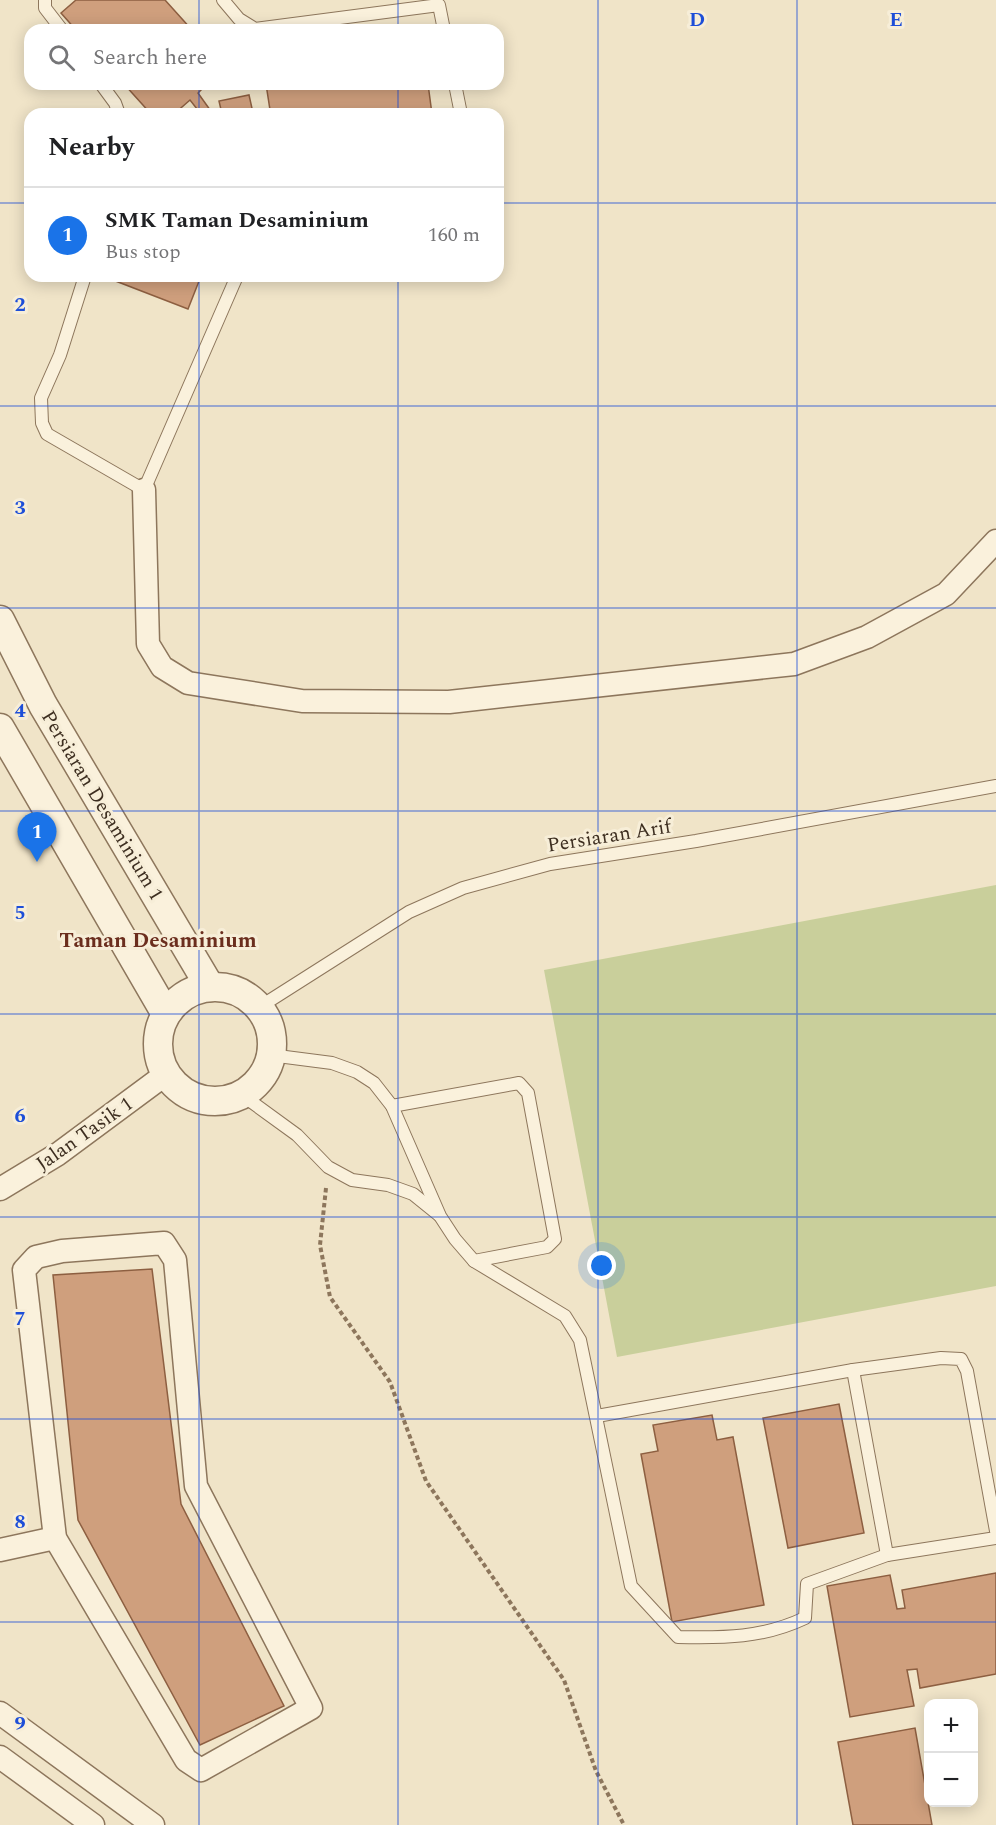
<!DOCTYPE html>
<meta charset="utf-8">
<style>
:root{--surface:#fff;--page:#f2f2f2;--text:#202124;--muted:#757577;--line:#e0e0e0;--accent:#1a73e8}
body{margin:0;font-family:Spectral,serif;background:var(--page);color:var(--text)}
.controls{position:absolute;right:18px;bottom:18px;display:grid;overflow:hidden;border-radius:12px;box-shadow:0 3px 15px #0003}
.controls button{width:54px;height:54px;display:grid;place-items:center;padding:0;border:0;border-bottom:2px solid var(--line);background:var(--surface);color:var(--text);font:30px sans-serif}
.you{position:absolute;left:602px;top:1266px;width:21px;height:21px;margin:-15px;border:4px solid #fff;border-radius:50%;background:#1a73e8;box-shadow:0 0 0 9px #1a73e833}
.badge{display:grid;place-items:center;width:39px;height:39px;border-radius:50%;background:var(--accent);color:#fff;font-size:20px;font-weight:700}
.pin{position:absolute;translate:-50% -50px;filter:drop-shadow(0 2px 3px #0008)}
.pin::after{content:'';position:absolute;top:32px;width:21px;height:18px;background:inherit;clip-path:polygon(0 0,100% 0,50% 100%)}
.list{margin:0;padding:0;list-style:none}
h2{display:flex;justify-content:space-between;align-items:center;height:78px;margin:0;padding:0 24px;font-size:26px}
h2 small{font-size:20px;font-weight:400;color:var(--muted)}
.list li{display:grid;grid-template-columns:39px 1fr auto;gap:18px;align-items:center;box-sizing:border-box;height:96px;padding:0 24px;border-top:2px solid var(--line)}
.list b{display:block;font-size:22px;white-space:nowrap}
.list p{margin:0;font-size:20px;white-space:nowrap;color:var(--muted)}
.list em{font-size:20px;font-style:normal;color:var(--muted)}
.icon{flex:none;width:33px;height:33px;fill:none;stroke:currentColor;stroke-width:2;stroke-linecap:round;stroke-linejoin:round}
.map{position:relative;flex:none;width:996px;height:1825px;overflow:hidden}
.search{position:absolute;background:var(--surface);box-shadow:0 3px 15px #0003;left:24px;top:24px;width:480px;height:66px;display:flex;align-items:center;gap:15px;box-sizing:border-box;padding:0 21px;border-radius:18px;color:var(--muted);font-size:22px}
.panel{position:absolute;background:var(--surface);box-shadow:0 3px 15px #0003;left:24px;top:108px;width:480px;height:174px;border-radius:18px}
.map>svg:first-child{display:block}
.green{fill:#c9cf9b}
.building{fill:#cf9f7d;stroke:#8d5f41;stroke-width:1.5}
.lines{fill:none;stroke-linecap:round;stroke-linejoin:round}
.service-casing{stroke:#8d765c;stroke-width:14}
.minor-casing{stroke:#8d765c;stroke-width:25}
.tertiary-casing{stroke:#8d765c;stroke-width:31}
.path{stroke:#8d765c;stroke-width:4;stroke-dasharray:4.5 3;stroke-linecap:butt}
.service{stroke:#faf1dc;stroke-width:12}
.minor{stroke:#faf1dc;stroke-width:22}
.tertiary{stroke:#faf1dc;stroke-width:28}
.grid{fill:none;stroke:#1d4ed8;stroke-width:1.5;stroke-opacity:0.55}
.labels{text-anchor:middle;stroke-width:6;stroke-linejoin:round;paint-order:stroke}
.street-label{font-size:20px;fill:#3d2e20;stroke:#f7eed8}
.neighbourhood-label{font-size:21px;font-weight:bold;fill:#6b2e1e;stroke:#f7eed8}
.grid-label{font-size:20px;text-anchor:middle;font-weight:bold;fill:#1d4ed8;stroke:#f7eed8;stroke-width:6;stroke-linejoin:round;paint-order:stroke}
</style>
<div class="map">
<svg width="996" height="1825" viewBox="0 0 996 1825">
<rect width="100%" height="100%" fill="#f0e4c8"/>
<polygon class="green" points="996,885 996,1286 617,1357 544,970"/>
<g class="building">
<polygon points="76,0 165,0 192,30 76,30 61,13"/>
<polygon points="124,84 207,84 198,93 213,114 201,114 190,100 174,114 151,114"/>
<polygon points="266,84 428,84 432,114 222,114 219,101 249,95 253,113 270,110"/>
<polygon points="115,276 201,276 188,309 113,280"/>
<polygon points="152,1269 181,1504 284,1706 200,1745 78,1520 53,1275"/>
<polygon points="839,1404 864,1533 788,1548 763,1418"/>
<polygon points="712,1415 717,1440 733,1437 764,1605 672,1622 641,1454 658,1451 653,1425"/>
<polygon points="996,1573 996,1674 920,1688 917,1669 907,1670 914,1706 850,1717 827,1586 890,1575 897,1609 905,1608 902,1590"/>
<polygon points="915,1728 932,1825 853,1825 838,1742"/>
</g>
<g class="lines">
<g class="service-casing">
<g id="service">
<polyline points="45,0 45,8 62,30"/>
<polyline points="223,0 239,19 255,29 439,5 444,30"/>
<polyline points="101,84 115,103 119,114"/>
<polyline points="455,84 461,114"/>
<polyline points="85,276 60,355 41,398 42,423 47,434 144,490 237,276"/>
<polyline points="258,1008 409,912 463,888 550,864 696,841 996,786"/>
<path d="M270,1055L332,1063L357,1072L374,1083L392,1106L440,1216L455,1239L474,1261L565,1316L580,1340L631,1586L678,1637C724,1638 763,1638 805,1618L807,1584L887,1555L996,1538"/>
<polyline points="242,1095 297,1135 328,1167 352,1180 388,1185 413,1194 439,1215"/>
<polyline points="392,1106 519,1083 528,1093 555,1239 547,1247 474,1261"/>
<polyline points="853,1370 887,1555"/>
<polyline points="597,1416 853,1370 941,1358 961,1359 967,1371 996,1531"/>
</g>
</g>
<g class="minor-casing">
<g id="minor">
<polyline points="144,490 148,644 162,667 188,683 302,701 449,702 794,664 867,637 946,594 996,541"/>
<polyline points="0,1189 58,1154 166,1074"/>
<polygon points="164,1243 175,1260 196,1486 311,1708 201,1770 186,1760 55,1538 24,1270 36,1257 62,1251"/>
<polyline points="0,1550 55,1538"/>
<polyline points="0,1713 153,1825"/>
<polyline points="0,1757 93,1825"/>
</g>
</g>
<g class="tertiary-casing">
<g id="tertiary">
<polyline points="0,620 43,705 210,987"/>
<polyline points="0,728 166,1014"/>
<circle cx="215" cy="1044" r="57"/>
</g>
</g>
<polyline class="path" points="326,1188 320,1245 330,1297 390,1382 426,1481 564,1680 596,1771 624,1825"/>
<use href="#service" class="service"/>
<use href="#minor" class="minor"/>
<use href="#tertiary" class="tertiary"/>
</g>
<path class="grid" d="M199,0V30M398,0V30M598,0V1825M797,0V1825M199,84V114M398,84V114M0,203H30M498,203H996M199,276V1825M398,276V1825M0,406H996M0,608H996M0,811H996M0,1014H996M0,1217H996M0,1419H996M0,1622H996"/>
<g class="labels">
<g class="street-label">
<text transform="translate(103 805) rotate(59)" y="7">Persiaran Desaminium 1</text>
<text transform="translate(609 835) rotate(-9)" y="7">Persiaran Arif</text>
<text transform="translate(84 1133) rotate(-35)" y="7">Jalan Tasik 1</text>
</g>
<g class="neighbourhood-label">
<text x="158" y="947">Taman Desaminium</text>
</g>
</g>
<g class="grid-label">
<text x="697" y="26">D</text>
<text x="896" y="26">E</text>
<text x="20" y="311">2</text>
<text x="20" y="514">3</text>
<text x="20" y="717">4</text>
<text x="20" y="919">5</text>
<text x="20" y="1122">6</text>
<text x="20" y="1325">7</text>
<text x="20" y="1528">8</text>
<text x="20" y="1730">9</text>
</g>
</svg>
<div class="controls">
<button>+</button>
<button>−</button>
</div>
<div class="you"></div>
<div class="pin badge" style="left:37px;top:862px">1</div>
<div class="search"><svg class="icon" aria-label="search" viewBox="0 0 24 24"><circle cx="10" cy="10" r="6"/><path d="M15 15l6 6"/></svg>Search here</div>
<section class="panel">
<h2>Nearby<small></small></h2>
<ul class="list">
<li><span class="badge">1</span><div><b>SMK Taman Desaminium</b><p>Bus stop</p></div><em>160 m</em></li>
</ul>
</section>
</div>
